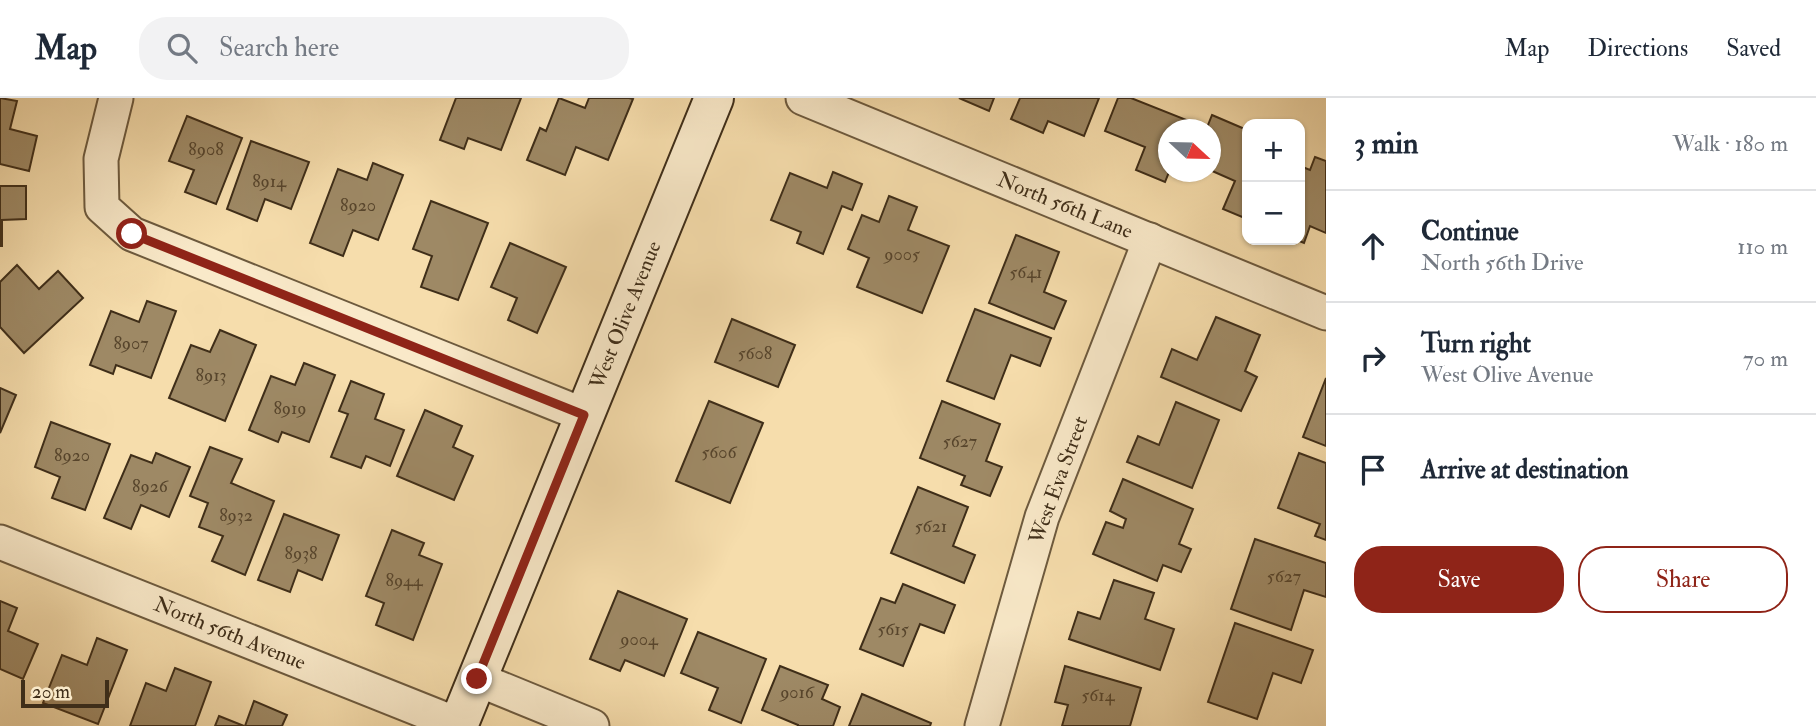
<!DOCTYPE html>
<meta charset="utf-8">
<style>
:root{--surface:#fff;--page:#f2f2f3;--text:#1f2937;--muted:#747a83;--line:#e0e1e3;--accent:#8f2418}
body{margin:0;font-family:"IM FELL Double Pica",serif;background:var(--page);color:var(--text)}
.controls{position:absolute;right:21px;top:21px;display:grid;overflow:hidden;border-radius:14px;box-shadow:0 2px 5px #0004}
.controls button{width:63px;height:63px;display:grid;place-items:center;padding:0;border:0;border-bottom:2px solid var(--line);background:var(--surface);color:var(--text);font:35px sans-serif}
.compass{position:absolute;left:1158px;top:21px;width:63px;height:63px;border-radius:50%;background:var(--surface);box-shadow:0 2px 5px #0004;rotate:112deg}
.scale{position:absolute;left:21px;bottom:18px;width:88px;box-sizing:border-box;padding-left:7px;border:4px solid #3f2e19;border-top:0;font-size:19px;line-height:24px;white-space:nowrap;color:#3f2e19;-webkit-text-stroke:5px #f9e9c9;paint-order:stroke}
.stop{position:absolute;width:21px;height:21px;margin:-16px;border:5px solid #8f2418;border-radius:50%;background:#fff}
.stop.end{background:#8f2418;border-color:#fff;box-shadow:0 2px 7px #0008}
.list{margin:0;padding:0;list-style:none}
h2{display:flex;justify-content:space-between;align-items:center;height:91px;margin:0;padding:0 28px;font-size:30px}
h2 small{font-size:23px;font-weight:400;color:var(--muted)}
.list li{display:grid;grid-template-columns:46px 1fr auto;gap:21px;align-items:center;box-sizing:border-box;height:112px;padding:0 28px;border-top:2px solid var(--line)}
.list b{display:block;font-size:26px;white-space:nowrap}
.list p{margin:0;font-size:23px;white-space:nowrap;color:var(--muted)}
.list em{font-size:23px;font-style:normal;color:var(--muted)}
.actions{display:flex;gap:14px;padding:21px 28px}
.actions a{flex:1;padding:16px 0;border:2px solid var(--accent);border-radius:28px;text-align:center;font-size:24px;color:var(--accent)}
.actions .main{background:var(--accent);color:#fff}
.icon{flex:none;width:38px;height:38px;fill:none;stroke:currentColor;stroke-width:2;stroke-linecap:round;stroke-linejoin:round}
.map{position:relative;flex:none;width:1326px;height:628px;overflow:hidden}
header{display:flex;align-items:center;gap:42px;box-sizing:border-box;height:98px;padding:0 35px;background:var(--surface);border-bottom:2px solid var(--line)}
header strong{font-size:33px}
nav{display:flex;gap:38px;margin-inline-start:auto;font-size:24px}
.search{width:490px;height:63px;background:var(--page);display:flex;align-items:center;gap:18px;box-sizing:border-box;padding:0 24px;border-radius:28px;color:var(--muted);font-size:26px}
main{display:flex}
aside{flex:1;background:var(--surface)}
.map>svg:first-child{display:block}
.building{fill:#9e8965;stroke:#3f2e19;stroke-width:2}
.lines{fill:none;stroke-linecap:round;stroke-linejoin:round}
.minor-casing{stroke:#6d5a3e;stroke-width:37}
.secondary-casing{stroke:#3f2e19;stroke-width:42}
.minor{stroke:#f9e9c9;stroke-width:33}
.secondary{stroke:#f9e9c9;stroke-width:38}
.route{stroke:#8f2418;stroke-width:9}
.labels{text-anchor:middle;stroke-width:5;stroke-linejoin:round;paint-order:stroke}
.number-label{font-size:18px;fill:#57452c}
.street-label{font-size:21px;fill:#3f2e19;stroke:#f9e9c9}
</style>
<header>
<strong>Map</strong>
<div class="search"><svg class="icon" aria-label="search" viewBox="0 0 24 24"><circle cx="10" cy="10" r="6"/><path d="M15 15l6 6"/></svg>Search here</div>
<nav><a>Map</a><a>Directions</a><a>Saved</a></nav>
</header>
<main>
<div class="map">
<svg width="1326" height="628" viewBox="0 0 1326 628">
<rect width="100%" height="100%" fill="#f6ddac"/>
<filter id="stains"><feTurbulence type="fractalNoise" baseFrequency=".00286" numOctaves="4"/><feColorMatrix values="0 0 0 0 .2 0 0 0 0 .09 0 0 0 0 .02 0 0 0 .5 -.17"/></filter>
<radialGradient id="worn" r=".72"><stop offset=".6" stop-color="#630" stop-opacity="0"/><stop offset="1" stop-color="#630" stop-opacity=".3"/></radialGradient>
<g class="building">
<polygon points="0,0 17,3 10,31 37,38 29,73 0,66"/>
<polygon points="456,0 521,0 501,52 468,40 464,51 440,42"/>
<polygon points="559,0 585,10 589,0 629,0 633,1 608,62 576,49 565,77 527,62 540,30 546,33"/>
<polygon points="959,0 994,0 989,13"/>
<polygon points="1020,0 1099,0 1084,38 1048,23 1043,35 1011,21"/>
<polygon points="1118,0 1131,0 1189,23 1186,32 1168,32 1169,74 1165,84 1136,72 1145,49 1105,33"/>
<polygon points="1212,17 1247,32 1247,121 1223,111 1235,83 1210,72 1210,32 1206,32"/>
<polygon points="187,18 242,40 216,106 185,94 194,72 169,63"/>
<polygon points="251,43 309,64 291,111 265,101 257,123 227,111"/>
<polygon points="1315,59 1326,63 1326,135 1310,128 1304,145 1297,142 1300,142 1300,68 1310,72"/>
<polygon points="373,65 403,77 378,142 353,132 343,158 310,145 338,71 367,82"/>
<polygon points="833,74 862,86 852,112 842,108 823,156 797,145 801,134 771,122 790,75 827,90"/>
<polygon points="0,88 26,88 26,121 2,122 2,148 0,148"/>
<polygon points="889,98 917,109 908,132 949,148 922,215 857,189 869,160 848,151 862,117 879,124"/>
<polygon points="431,103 488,125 458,202 421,189 432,158 413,151"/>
<polygon points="1016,137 1059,154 1044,194 1066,203 1054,231 989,205"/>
<polygon points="510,145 566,169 537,235 508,222 517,200 491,189"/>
<polygon points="17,167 39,191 58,173 83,200 24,255 0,229 0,184"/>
<polygon points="147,203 176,213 151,280 116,267 113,276 90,267 111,213 139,224"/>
<polygon points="975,211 1051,240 1040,268 1011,257 994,301 947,283"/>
<polygon points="1216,219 1260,237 1245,273 1257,279 1241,313 1161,279 1172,251 1197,262"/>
<polygon points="732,221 795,247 778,289 715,264"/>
<polygon points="220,232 256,247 225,323 169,300 191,247 210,254"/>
<polygon points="304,265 335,277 309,344 282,334 278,344 249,332 271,278 295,287"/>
<polygon points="1326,280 1326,348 1303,339"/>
<polygon points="351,283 384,296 375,321 404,332 390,368 366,358 361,370 331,359 348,316 339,313"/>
<polygon points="0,290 16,297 0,335"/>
<polygon points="709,303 763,325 730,405 676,383"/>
<polygon points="942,303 1000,326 986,363 1002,369 990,398 961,387 965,378 920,360"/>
<polygon points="1176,304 1219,322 1192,390 1127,364 1138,338 1159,347"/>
<polygon points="425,312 462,328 453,349 473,358 454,402 397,378"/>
<polygon points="51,324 110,346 85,412 52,400 60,379 35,369"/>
<polygon points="210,349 242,361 231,385 274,403 245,477 212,463 223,438 199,429 208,405 190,398"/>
<polygon points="156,355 190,369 169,419 141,407 131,431 104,420 131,357 152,365"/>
<polygon points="1299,355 1326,365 1326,442 1315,438 1320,426 1278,410"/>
<polygon points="1123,381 1193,411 1179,446 1191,451 1181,474 1163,467 1157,483 1093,456 1106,424 1123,430 1126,421 1110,413"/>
<polygon points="918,389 968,409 953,448 975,457 964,485 891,455"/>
<polygon points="284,416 339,437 322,482 298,472 290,494 258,482"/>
<polygon points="392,432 424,445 419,457 442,466 413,542 376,527 384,505 366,498"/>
<polygon points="1255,441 1326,465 1326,499 1304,492 1291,532 1231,511"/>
<polygon points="1114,482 1154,495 1145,521 1174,531 1160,572 1069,541 1078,514 1100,521"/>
<polygon points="903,486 955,507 944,535 920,526 903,568 860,551 881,500 895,505"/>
<polygon points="618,493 687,521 664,578 625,562 620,573 590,561"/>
<polygon points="0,503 17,510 8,533 38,546 23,581 0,571"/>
<polygon points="1235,525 1313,552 1301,585 1273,575 1257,621 1208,604"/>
<polygon points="698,534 766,561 741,625 709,612 718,590 681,575"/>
<polygon points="97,540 127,552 98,626 43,605 62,557 87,567"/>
<polygon points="780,568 828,587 822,601 840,609 833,628 798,628 798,627 762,612"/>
<polygon points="1065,568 1141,590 1130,628 1062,628 1068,607 1055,604"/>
<polygon points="175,570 211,584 195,628 130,628 146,585 166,593"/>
<polygon points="862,596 931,625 930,628 849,628"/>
<polygon points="254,603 287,617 282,628 245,628"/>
<polygon points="219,618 244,628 215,628"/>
</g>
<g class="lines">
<g class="minor-casing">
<g id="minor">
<polyline points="116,0 101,61 102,109 132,136 584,317"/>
<polyline points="803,0 1326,215"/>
<polyline points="0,444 459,627"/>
<polyline points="477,581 592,628"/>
<polyline points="982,628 1042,419 1150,142"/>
</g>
</g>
<g class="secondary-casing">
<polyline id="secondary" points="458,628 714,0"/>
</g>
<use href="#minor" class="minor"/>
<use href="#secondary" class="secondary"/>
</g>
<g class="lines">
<polyline class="route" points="132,136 584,317 477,581"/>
</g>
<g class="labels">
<g class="number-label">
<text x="206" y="57">8908</text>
<text x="269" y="89">8914</text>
<text x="358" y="113">8920</text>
<text x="902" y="162">9005</text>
<text x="1026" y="180">5641</text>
<text x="131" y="251">8907</text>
<text x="755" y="261">5608</text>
<text x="211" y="283">8913</text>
<text x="290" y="316">8919</text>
<text x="960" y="349">5627</text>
<text x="719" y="360">5606</text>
<text x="72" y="363">8920</text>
<text x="150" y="394">8926</text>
<text x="236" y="423">8932</text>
<text x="931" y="434">5621</text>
<text x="301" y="461">8938</text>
<text x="1284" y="484">5627</text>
<text x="404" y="488">8944</text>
<text x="893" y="537">5615</text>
<text x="639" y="547">9004</text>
<text x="797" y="600">9016</text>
<text x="1098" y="603">5614</text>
</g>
<g class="street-label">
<text transform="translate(1065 107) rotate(22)" y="7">North 56th Lane</text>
<text transform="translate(625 217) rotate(-68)" y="7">West Olive Avenue</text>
<text transform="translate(1058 382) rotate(-70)" y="7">West Eva Street</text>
<text transform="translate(230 535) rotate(22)" y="7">North 56th Avenue</text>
</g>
</g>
<rect width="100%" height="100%" filter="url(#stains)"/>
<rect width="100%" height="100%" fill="url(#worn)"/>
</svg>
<div class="controls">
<button>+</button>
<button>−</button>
</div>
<svg class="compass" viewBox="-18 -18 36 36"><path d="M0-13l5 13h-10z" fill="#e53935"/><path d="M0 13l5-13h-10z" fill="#747a83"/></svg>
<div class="scale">20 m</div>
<div class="stop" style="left:132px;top:136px"></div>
<div class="stop end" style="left:477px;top:581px"></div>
</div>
<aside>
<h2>3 min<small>Walk · 180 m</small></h2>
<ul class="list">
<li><svg class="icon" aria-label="ahead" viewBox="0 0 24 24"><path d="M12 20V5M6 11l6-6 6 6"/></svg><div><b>Continue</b><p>North 56th Drive</p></div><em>110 m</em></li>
<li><svg class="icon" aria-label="right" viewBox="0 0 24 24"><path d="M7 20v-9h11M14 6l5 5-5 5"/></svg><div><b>Turn right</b><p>West Olive Avenue</p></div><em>70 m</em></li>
<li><svg class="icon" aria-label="arrive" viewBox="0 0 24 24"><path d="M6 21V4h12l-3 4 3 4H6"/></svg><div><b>Arrive at destination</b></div></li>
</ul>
<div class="actions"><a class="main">Save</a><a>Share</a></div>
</aside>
</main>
